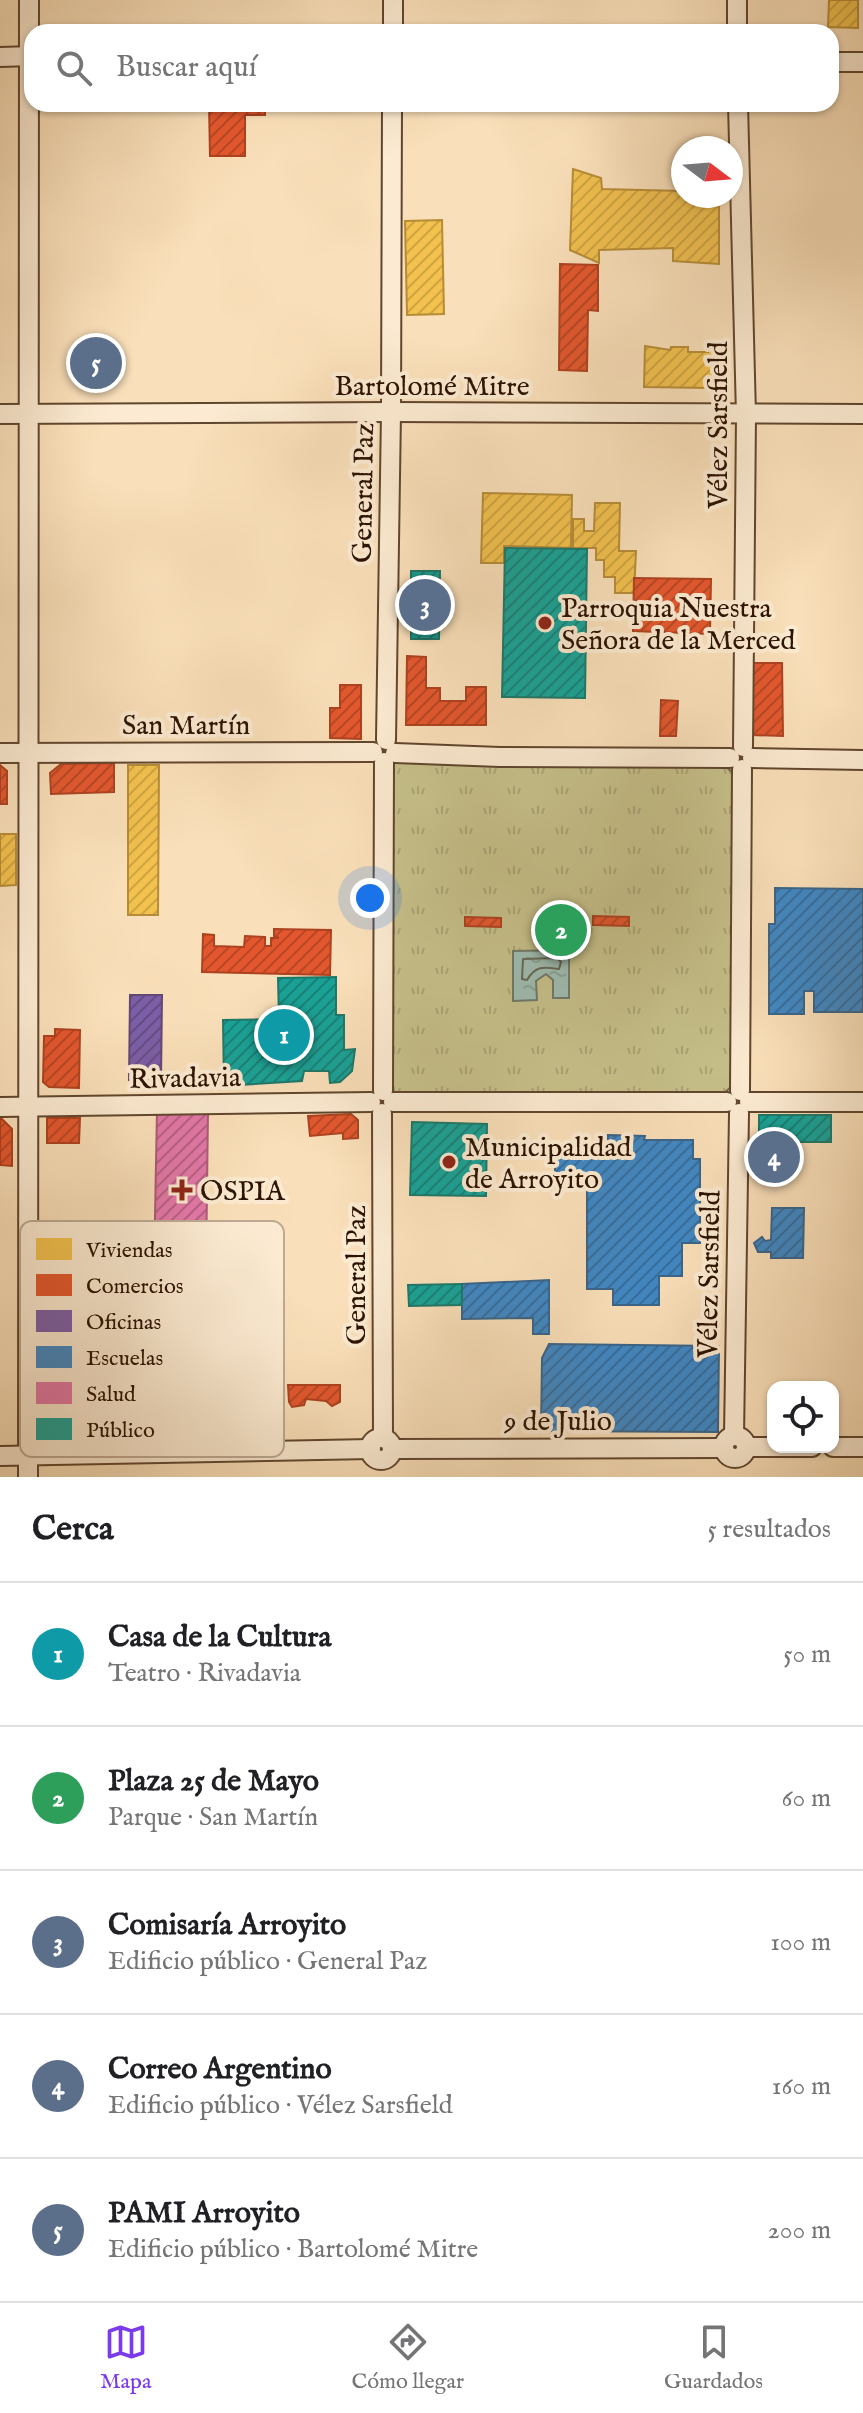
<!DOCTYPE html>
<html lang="es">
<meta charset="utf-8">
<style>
:root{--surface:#fff;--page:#f2f2f2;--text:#202124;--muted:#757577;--line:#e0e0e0;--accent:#7c3aed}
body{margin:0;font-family:"IM FELL English",serif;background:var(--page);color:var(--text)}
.controls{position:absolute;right:24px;bottom:24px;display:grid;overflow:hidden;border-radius:16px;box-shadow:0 2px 6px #0004}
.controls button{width:72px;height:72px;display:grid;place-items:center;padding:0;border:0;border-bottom:2px solid var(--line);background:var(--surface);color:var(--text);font:40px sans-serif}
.compass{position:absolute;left:671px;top:136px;width:72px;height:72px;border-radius:50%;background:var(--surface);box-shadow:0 2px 6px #0004;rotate:106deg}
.you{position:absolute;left:370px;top:898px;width:28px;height:28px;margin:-20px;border:6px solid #fff;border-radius:50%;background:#1a73e8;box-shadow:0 0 0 12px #1a73e833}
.badge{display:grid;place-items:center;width:52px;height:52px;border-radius:50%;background:var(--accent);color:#fff;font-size:26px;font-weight:700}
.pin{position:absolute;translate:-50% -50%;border:4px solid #fff;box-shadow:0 2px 8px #0006}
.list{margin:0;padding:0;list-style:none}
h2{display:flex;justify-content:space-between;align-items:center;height:104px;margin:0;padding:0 32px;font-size:34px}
h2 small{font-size:26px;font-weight:400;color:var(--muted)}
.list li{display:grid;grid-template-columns:52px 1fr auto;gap:24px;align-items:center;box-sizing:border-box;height:144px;padding:0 32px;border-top:2px solid var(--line)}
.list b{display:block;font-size:30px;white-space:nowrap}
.list p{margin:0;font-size:26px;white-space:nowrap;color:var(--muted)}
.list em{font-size:26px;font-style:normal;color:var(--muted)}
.icon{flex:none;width:44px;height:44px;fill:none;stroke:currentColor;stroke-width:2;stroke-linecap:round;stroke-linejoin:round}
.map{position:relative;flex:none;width:863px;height:1477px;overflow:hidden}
.search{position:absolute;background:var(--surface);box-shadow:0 2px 6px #0004;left:24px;right:24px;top:24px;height:88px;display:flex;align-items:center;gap:20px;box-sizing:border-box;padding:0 28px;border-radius:24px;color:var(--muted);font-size:30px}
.sheet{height:824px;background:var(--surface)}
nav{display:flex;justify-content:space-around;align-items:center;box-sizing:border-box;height:112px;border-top:2px solid var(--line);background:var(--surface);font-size:22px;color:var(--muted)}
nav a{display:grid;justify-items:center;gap:4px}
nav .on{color:var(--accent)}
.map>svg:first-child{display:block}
.park{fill:url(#park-tufts);stroke:#796945;stroke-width:2}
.water{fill:url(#water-ripples);stroke:#70796b;stroke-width:2}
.homes{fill:url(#homes-hatch);stroke:#b78c37;stroke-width:2}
.shops{fill:url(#shops-hatch);stroke:#ad4220;stroke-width:2}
.offices{fill:url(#offices-hatch);stroke:#634775;stroke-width:2}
.schools{fill:url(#schools-hatch);stroke:#39658a;stroke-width:2}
.health{fill:url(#health-hatch);stroke:#ac5976;stroke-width:2}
.public{fill:url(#public-hatch);stroke:#1d786a;stroke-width:2}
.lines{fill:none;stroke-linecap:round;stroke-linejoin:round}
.shore{stroke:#656859;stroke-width:2}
.street-casing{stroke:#60462e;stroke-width:22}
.street{stroke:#fcebd2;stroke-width:18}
.poi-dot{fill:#8f2418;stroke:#fcebd2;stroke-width:3}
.labels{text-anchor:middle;stroke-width:8;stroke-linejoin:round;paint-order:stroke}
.street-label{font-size:28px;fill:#2c1200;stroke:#fcebd2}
.poi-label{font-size:28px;fill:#2c1200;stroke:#fcebd2;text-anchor:start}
.key{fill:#fcebd2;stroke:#beaa93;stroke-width:2}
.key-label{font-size:22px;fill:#2c1200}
</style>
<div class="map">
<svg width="863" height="1477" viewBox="0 0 863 1477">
<defs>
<pattern id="park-tufts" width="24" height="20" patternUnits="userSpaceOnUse" patternTransform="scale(2)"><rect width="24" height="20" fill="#c6c08a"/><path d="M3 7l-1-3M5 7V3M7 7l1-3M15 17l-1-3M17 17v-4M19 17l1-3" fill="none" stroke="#aaa475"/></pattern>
<pattern id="water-ripples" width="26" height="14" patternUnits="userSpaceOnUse" patternTransform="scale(2)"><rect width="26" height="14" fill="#9ebdb2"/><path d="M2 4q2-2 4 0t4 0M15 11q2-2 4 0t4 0" fill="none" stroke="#88a197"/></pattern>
<pattern id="homes-hatch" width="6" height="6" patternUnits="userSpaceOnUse" patternTransform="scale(2)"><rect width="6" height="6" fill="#f2c14e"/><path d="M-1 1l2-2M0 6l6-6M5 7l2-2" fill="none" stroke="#d0a542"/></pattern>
<pattern id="shops-hatch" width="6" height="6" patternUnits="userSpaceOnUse" patternTransform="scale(2)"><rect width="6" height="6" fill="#e4572e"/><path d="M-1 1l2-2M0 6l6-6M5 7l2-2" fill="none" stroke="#b94725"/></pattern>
<pattern id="offices-hatch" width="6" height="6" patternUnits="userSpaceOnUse" patternTransform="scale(2)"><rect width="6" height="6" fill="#7b5ea7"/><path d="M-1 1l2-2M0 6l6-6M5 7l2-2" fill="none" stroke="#654c86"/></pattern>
<pattern id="schools-hatch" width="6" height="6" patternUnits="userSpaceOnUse" patternTransform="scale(2)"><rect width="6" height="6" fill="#3f88c5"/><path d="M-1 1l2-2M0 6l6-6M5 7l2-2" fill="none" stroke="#356e9e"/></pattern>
<pattern id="health-hatch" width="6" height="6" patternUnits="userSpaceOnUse" patternTransform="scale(2)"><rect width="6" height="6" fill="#e377a8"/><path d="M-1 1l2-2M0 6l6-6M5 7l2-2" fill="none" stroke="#b86086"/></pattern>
<pattern id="public-hatch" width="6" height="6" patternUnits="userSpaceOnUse" patternTransform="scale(2)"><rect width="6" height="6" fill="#17a398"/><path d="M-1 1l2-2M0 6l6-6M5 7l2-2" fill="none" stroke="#15837a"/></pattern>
</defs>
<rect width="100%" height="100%" fill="#fae0ba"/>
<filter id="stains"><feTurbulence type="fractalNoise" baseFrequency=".0025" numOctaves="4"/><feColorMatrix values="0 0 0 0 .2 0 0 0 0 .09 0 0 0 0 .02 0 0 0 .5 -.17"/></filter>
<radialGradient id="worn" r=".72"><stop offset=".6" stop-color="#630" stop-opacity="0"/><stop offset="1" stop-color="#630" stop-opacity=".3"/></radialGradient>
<polygon class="park" points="398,759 725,766 733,773 732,1086 721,1096 398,1095 389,1087 389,766"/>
<polygon class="water" points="569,950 569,998 553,998 553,980 546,974 536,981 537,1000 513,1001 513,951"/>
<g class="homes">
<polygon points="829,0 858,0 858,28 828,27"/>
<polygon points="573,169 601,178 602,189 683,191 683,196 719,196 719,264 673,261 673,248 599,250 599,263 570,250"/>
<polygon points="442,220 444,314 407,315 405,221"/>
<polygon points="645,346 670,350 671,347 688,347 688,352 708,352 708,348 723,348 722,374 719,374 719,384 709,383 709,388 644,387"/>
<polygon points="483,493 572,495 571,548 504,546 504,563 481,563"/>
<polygon points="595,503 620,503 619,551 636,551 634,593 615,593 615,577 604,577 604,560 596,560 596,548 573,548 573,519 584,519 584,531 594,531"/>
<polygon points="128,765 159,765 158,915 128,915"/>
<polygon points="0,834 16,834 16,885 0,886"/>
</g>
<g class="shops">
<polygon points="209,104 265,104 265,115 245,115 245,156 210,156"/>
<polygon points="560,264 598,265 598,311 588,310 587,371 559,370"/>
<polygon points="634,578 711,579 710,634 633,631"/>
<polygon points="407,656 426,657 426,688 440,688 440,701 466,701 466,687 486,687 486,725 406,725"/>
<polygon points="751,663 782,663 783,736 752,735"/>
<polygon points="340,685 361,685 361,739 330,738 330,708 340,708"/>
<polygon points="661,700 678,701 676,736 660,736"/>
<polygon points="114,763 114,792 51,794 50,773 61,764"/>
<polygon points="0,765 7,771 7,804 0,804"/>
<polygon points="593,916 629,917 629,926 593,925"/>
<polygon points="465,917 501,918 501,927 465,926"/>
<polygon points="274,929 331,930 330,975 202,972 203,934 214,935 214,946 244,947 245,936 265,937 265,946 271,946 271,938 279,938 274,936"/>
<polygon points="55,1029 80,1030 79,1088 49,1087 43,1082 44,1036 55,1036"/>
<polygon points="351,1114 358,1120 358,1138 343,1139 343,1133 310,1136 308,1116"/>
<polygon points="0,1117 12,1129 12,1166 0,1165"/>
<polygon points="47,1118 80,1118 79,1143 47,1143"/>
<polygon points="288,1385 340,1385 340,1402 332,1406 326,1401 306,1399 304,1405 292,1407 289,1402"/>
</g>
<polygon class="offices" points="130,995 162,995 161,1081 129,1080"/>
<g class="schools">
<polygon points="775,888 863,889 863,1012 814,1012 814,991 804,991 804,1014 769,1014 769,924 775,924"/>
<polygon points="608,1135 645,1136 644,1140 693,1140 693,1159 700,1159 700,1243 682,1243 682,1276 659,1276 659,1305 613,1305 613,1289 587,1289 587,1178 555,1178 555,1144 608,1144"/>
<polygon points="772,1208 804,1208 803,1258 771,1258 771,1252 758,1252 754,1243 762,1237 765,1241 771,1240"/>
<polygon points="549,1280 549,1334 533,1334 533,1318 462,1319 462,1284"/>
<polygon points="549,1344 719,1346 718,1432 541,1431 542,1358"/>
</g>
<polygon class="health" points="157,1110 208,1110 206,1270 154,1270"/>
<g class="public">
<polygon points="505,548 587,549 585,698 502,697"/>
<polygon points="411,571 440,571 439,639 411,639"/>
<polygon points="336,977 336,1015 344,1015 344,1050 355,1049 352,1071 340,1082 330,1083 329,1071 304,1071 302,1081 224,1086 223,1020 279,1019 278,978"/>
<polygon points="759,1115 831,1115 831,1142 788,1142 788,1172 759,1172"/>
<polygon points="412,1122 487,1124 486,1196 410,1195"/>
<polygon points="462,1284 462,1305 409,1306 408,1285"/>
</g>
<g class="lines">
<path class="shore" d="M557,958L561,962L559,969C544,967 536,965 527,980L522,979L523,959Z"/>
<g class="street-casing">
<g id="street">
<polyline points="393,32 393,0"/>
<polyline points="737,32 737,0"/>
<polyline points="0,57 32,56"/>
<polyline points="831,62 863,62"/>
<polyline points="738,104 746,415 743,747"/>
<polyline points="0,414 391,412 863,414"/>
<polyline points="386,740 391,412 392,104"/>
<polyline points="0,753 373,752"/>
<polyline points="395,753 500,757 730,758"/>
<polyline points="752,758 863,760"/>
<polyline points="383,1091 384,762"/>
<polyline points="740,1091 742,769"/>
<polyline points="393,1102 727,1102"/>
<polyline points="749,1102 863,1102"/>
<polyline points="0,1107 371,1102"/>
<polyline points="382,1113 383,1438"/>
<circle cx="735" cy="1447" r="11"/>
<polyline points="734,1436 739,1113"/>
<circle cx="381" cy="1449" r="11"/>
<polyline points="746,1447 812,1447"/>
<polyline points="833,1447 863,1447"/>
<polyline points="392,1449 724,1448"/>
<polyline points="0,1456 371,1449"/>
<polyline points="28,1477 29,0"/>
</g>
</g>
<use href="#street" class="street"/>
</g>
<g class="poi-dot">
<circle cx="545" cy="623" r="8"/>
<circle cx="449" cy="1162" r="8"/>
<path d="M178 1178h8v8h8v8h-8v8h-8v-8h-8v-8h8z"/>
</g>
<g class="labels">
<g class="street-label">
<text x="432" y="395">Bartolomé Mitre</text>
<text transform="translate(717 425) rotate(-90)" y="10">Vélez Sarsfield</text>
<text transform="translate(362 493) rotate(-89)" y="10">General Paz</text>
<text x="186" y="734">San Martín</text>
<text transform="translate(185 1077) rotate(-1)" y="10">Rivadavia</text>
<text transform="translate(708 1274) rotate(-89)" y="10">Vélez Sarsfield</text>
<text transform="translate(355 1275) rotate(-90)" y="10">General Paz</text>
<text x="558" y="1430">9 de Julio</text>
</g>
<g class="poi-label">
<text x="561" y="617">Parroquia Nuestra<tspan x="561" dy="32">Señora de la Merced</tspan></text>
<text x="465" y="1156">Municipalidad<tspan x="465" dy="32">de Arroyito</tspan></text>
<text x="200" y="1200">OSPIA</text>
</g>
</g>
<rect x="20" y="1221" width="264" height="236" rx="12" class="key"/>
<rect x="36" y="1238" width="36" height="22" fill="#f2c14e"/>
<rect x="36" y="1274" width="36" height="22" fill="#e4572e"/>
<rect x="36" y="1310" width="36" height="22" fill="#7b5ea7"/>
<rect x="36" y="1346" width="36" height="22" fill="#3f88c5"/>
<rect x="36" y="1382" width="36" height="22" fill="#e377a8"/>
<rect x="36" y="1418" width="36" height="22" fill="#17a398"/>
<g class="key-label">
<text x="86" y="1257">Viviendas</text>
<text x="86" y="1293">Comercios</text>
<text x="86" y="1329">Oficinas</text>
<text x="86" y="1365">Escuelas</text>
<text x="86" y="1401">Salud</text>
<text x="86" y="1437">Público</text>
</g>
<rect width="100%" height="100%" filter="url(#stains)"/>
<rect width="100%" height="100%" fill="url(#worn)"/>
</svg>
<div class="controls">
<button><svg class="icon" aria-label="locate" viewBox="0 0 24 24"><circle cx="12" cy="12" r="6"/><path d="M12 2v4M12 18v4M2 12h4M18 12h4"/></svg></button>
</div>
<svg class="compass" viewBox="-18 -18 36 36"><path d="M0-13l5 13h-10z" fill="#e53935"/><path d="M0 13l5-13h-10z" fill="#757577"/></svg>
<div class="you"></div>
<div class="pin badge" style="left:284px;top:1035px;background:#0f9aa8">1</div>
<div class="pin badge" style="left:561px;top:930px;background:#2e9e5b">2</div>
<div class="pin badge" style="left:425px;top:605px;background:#5c6f8a">3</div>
<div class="pin badge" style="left:774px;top:1157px;background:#5c6f8a">4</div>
<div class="pin badge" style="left:96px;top:363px;background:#5c6f8a">5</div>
<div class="search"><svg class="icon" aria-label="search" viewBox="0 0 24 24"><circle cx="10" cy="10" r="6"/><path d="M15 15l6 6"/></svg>Buscar aquí</div>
</div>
<section class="sheet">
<h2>Cerca<small>5 resultados</small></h2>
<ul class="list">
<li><span class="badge" style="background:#0f9aa8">1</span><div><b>Casa de la Cultura</b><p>Teatro · Rivadavia</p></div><em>50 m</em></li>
<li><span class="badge" style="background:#2e9e5b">2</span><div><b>Plaza 25 de Mayo</b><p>Parque · San Martín</p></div><em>60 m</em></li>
<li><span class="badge" style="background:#5c6f8a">3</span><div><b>Comisaría Arroyito</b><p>Edificio público · General Paz</p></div><em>100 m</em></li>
<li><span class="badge" style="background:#5c6f8a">4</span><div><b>Correo Argentino</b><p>Edificio público · Vélez Sarsfield</p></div><em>160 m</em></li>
<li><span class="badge" style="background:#5c6f8a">5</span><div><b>PAMI Arroyito</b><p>Edificio público · Bartolomé Mitre</p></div><em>200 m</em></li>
</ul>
</section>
<nav>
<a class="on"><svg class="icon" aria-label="map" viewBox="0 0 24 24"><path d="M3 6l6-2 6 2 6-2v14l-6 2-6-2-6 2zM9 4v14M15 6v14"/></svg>Mapa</a>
<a><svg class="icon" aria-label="directions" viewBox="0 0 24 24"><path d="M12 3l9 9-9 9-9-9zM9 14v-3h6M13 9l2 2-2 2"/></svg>Cómo llegar</a>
<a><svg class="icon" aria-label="saved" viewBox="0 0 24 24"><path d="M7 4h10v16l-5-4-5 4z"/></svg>Guardados</a>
</nav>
